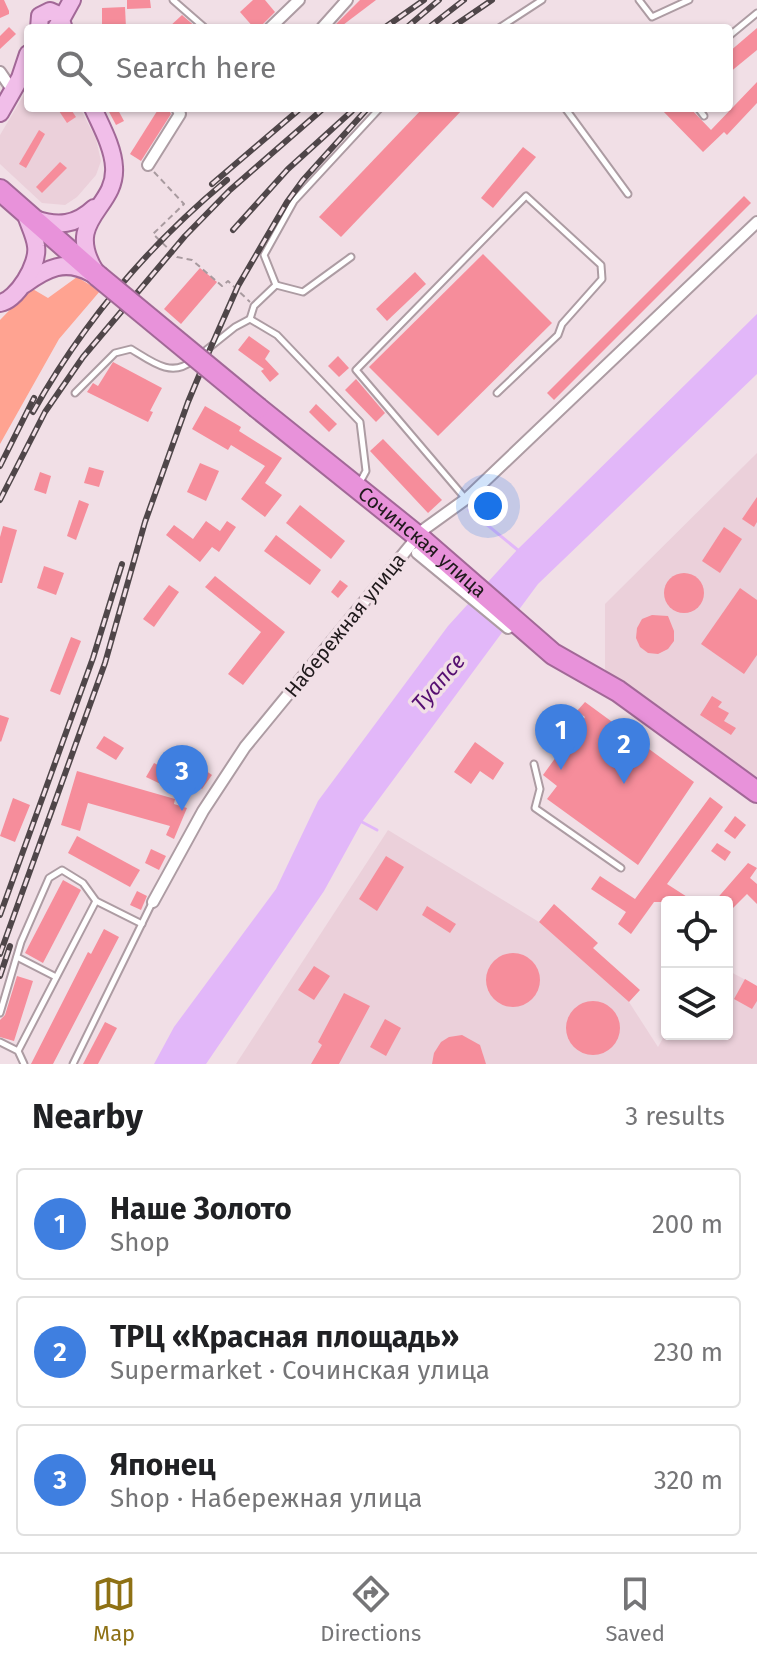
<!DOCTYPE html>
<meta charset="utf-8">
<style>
:root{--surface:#fff;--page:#f6f6f6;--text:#202124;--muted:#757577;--line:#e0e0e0;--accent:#8e7115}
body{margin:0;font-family:"Fira Sans",sans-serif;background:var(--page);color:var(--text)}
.controls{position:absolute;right:24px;bottom:24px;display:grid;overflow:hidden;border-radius:8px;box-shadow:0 2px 6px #0004}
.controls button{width:72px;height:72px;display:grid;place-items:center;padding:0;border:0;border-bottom:2px solid var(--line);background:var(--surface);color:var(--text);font:40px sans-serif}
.you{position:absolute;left:488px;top:506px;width:28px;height:28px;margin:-20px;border:6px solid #fff;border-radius:50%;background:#1a73e8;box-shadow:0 0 0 12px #1a73e833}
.badge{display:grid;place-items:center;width:52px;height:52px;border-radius:50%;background:var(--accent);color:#fff;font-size:26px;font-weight:700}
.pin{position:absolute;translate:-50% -66px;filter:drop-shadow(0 2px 4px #0008)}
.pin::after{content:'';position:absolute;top:42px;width:28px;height:24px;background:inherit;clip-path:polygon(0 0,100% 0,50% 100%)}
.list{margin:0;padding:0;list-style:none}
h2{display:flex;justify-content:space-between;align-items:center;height:104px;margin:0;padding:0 32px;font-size:34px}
h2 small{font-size:26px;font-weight:400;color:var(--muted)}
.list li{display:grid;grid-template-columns:52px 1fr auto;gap:24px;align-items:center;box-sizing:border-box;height:112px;margin:0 16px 16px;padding:0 16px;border:2px solid var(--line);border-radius:8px}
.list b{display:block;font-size:30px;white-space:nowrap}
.list p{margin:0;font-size:26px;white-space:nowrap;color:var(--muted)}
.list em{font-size:26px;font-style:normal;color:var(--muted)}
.icon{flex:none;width:44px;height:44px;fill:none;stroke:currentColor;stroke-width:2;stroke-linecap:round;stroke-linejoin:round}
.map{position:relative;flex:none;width:757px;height:1064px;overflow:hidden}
.search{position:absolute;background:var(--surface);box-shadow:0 2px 6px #0004;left:24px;right:24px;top:24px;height:88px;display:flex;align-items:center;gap:20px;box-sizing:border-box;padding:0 28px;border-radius:8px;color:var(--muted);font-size:30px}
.sheet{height:488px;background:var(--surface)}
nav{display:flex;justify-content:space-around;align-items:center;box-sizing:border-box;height:112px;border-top:2px solid var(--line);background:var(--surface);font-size:22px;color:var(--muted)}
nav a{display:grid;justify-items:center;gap:4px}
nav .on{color:var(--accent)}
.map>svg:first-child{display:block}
.built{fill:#ebd0da}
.green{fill:#ffa391}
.water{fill:#e2b7f9}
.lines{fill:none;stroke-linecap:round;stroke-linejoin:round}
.stream{stroke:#e2b7f9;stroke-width:3}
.building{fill:#f68d9b}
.lane-casing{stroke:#ad9ca3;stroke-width:9}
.street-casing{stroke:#ad9ca3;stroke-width:14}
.primary-casing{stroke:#a26897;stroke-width:20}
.highway-casing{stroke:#a26897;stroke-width:24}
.path{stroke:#a89a9f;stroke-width:2;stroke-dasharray:6 4;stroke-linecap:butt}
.lane{stroke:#fff;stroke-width:5}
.street{stroke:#fff;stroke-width:10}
.primary{stroke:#f1bee9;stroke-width:16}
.highway{stroke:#e892da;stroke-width:20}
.rail-casing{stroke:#4f4649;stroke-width:6}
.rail{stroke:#f1dfe6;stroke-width:3;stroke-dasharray:9;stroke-linecap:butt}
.highway-bridge-casing{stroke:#a26897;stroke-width:24;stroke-linecap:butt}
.highway-bridge{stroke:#e892da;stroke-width:20}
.labels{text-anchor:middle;stroke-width:7;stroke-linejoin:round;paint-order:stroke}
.street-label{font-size:20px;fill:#1f191b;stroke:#f1dfe6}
.water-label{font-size:22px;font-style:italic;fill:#560f71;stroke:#f1dfe6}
</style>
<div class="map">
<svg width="757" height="1064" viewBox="0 0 757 1064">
<rect width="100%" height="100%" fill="#f1dfe6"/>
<g class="built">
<polygon points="28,88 28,108 80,108 96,139 101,161 96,175 77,197 65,205 42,203 0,164 0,135"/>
<polygon points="757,453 757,785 605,670 605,604"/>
<polygon points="388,830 539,922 629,1002 658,1047 667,1031 667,1034 727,1034 727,970 757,986 757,1064 236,1064"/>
</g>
<polygon class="green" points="77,277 100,291 59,339 0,444 0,320 31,288 48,298"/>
<polygon class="water" points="757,314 757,374 538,584 362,822 324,891 206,1064 154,1064 174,1027 276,889 318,801 448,626 517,550"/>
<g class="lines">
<g class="stream">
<polyline points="469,510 519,551"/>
<polyline points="362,822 377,830"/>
</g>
</g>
<g class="building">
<polygon points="0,0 4,0 9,11 9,14 0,18"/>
<polygon points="127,0 150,0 151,8 127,9"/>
<polygon points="253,0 265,0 275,12 259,28 254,28 240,12"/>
<polygon points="360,0 376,0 339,28 336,24"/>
<polygon points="125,7 126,28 102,28 102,8"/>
<polygon points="182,15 197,28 168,28"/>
<polygon points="9,27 16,34 0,49 0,36"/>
<polygon points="757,28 757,50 729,73 729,52"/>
<polygon points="757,82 757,103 727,135 724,132 703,152 660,108 690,108 711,130"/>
<polygon points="57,108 70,108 76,117 67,123"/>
<polygon points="107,108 117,108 124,121 116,125"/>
<polygon points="159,108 168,108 171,114 141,161 130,154"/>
<polygon points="423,108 464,108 341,237 319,217"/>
<polygon points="39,130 45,134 26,168 19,164"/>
<polygon points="523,147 536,157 493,208 481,198"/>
<polygon points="60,162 67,168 42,193 36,187"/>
<polygon points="744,196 751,203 554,400 547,393"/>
<polygon points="483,254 552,323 438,436 369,367"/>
<polygon points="200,268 217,282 181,324 164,309"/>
<polygon points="415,272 426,284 387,321 376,309"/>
<polygon points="249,336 270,351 265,359 279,374 270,382 261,371 264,369 238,350"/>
<polygon points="338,356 349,368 339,377 328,366"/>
<polygon points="113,362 162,388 150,411 153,412 148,422 87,392 93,383 98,386"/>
<polygon points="356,379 385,413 376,422 345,390"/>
<polygon points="316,404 337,424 329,432 309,412"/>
<polygon points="205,406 241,427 239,431 282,458 265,483 282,495 265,517 241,499 265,466 231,445 228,450 192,429"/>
<polygon points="383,439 442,500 428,513 370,451"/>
<polygon points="200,463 219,471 206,501 187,492"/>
<polygon points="89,467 104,471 99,487 84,483"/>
<polygon points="40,472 51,476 46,494 34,490"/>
<polygon points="757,497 757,522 754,527 742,519"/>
<polygon points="79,500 89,504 76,540 67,536"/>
<polygon points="300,505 345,541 331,559 286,523"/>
<polygon points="206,521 220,531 227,521 236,527 219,552 212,547 200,562 166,535 174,525 193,539"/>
<polygon points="3,526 17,530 2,583 0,583 0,537"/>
<polygon points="724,527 742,539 720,573 702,561"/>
<polygon points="276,535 321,570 310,585 264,551"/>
<polygon points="44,566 64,573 56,595 37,588"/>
<circle cx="684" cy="593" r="20"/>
<polygon points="215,576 285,632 243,685 228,674 261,632 205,587"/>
<polygon points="340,580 348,586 338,598 331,592"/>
<polygon points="169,585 179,592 154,627 143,619"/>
<polygon points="740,588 757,600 757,655 744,674 701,644"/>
<polygon points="652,615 668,616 674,631 674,641 668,649 658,654 648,653 640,647 636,638 637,628 642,619"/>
<polygon points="71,637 81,641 60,695 50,691"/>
<polygon points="712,696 722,702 718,707 729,713 724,721 736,728 731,735 700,715"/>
<polygon points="585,702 694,782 638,865 547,799 557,786 543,775 585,717 577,711"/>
<polygon points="0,715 9,718 1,742 0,741"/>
<polygon points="104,736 124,748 116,760 96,748"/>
<polygon points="475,742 504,763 493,780 480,771 471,784 454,772"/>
<polygon points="154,763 178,775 171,789 146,777"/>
<polygon points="202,768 212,775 202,789 192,782"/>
<polygon points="77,771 175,799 174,804 187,808 174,839 166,835 170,826 88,803 80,831 61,825"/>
<polygon points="710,797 723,807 667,884 695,902 654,902 631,934 618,924 626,912 591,889 600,876 635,899"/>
<polygon points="13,798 30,805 15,842 0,836"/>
<polygon points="735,816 746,825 735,839 724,831"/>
<polygon points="77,836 140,870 130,887 68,853"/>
<polygon points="717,843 731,852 725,861 711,851"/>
<polygon points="151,849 166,856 159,870 145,863"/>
<polygon points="386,856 404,867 377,911 359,899"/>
<polygon points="748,863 757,868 750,878 757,884 757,904 747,894 727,914 727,902 714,902"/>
<polygon points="63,880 81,890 43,963 25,953"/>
<polygon points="137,891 147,896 141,910 130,905"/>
<polygon points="554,904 598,943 593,948 640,990 629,1002 539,922"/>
<polygon points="427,906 456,924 450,933 422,915"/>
<polygon points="104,929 119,937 53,1064 31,1064 88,952 91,954"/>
<circle cx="513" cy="980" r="27"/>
<polygon points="314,966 330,976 314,1000 298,990"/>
<polygon points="17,976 33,981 14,1041 0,1037 0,1020 5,1015"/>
<polygon points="745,979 757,986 757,1001 752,1009 734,999"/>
<polygon points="344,993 370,1006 339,1064 311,1064 322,1045 318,1042"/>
<circle cx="593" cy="1028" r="27"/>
<polygon points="385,1019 401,1028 386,1056 370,1047"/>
<polygon points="105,1022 117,1028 98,1064 83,1064"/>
<polygon points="462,1035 480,1045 486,1064 432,1064 434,1053 441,1042 449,1037"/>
</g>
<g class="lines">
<g class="lane-casing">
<g id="lane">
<polyline points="173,0 205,28"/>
<polyline points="639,0 652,17 689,0"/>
<polyline points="499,28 542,0"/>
<polyline points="729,36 757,13"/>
<polyline points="565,108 628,194"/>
<polyline points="698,108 704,116"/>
<polyline points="276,285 303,292 351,257"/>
<polyline points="250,319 254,306 276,285 264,255 294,201 380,108"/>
<polyline points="200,355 235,327 250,319 277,335 360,422 366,471 359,484"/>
<path d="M75,393L115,353L131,349C151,361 171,378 192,361"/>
<polyline points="465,498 356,370 526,196 601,265 602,279 562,324 558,335 497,393"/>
<polyline points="534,764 540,789 535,808 621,868"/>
<polyline points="17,957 56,977"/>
<polyline points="0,1013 21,942 49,878 62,870 83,883 96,901 142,924"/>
<polyline points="0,1042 18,1051 24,1064"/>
<polyline points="18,1051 96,901"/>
<polyline points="73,1064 152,903"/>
</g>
</g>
<g class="street-casing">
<g id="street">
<polyline points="270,28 299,0"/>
<polyline points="322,28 347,0"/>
<polyline points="0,72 13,91"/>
<polyline points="148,165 180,114 177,108"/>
<polyline points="417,553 508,628"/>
<polyline points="153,902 203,811 245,747 423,530 466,499 757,222"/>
</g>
</g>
<g class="primary-casing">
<g id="primary">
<polyline points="63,26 61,20 72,0"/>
<polyline points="39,28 40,16 50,11 59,15 61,20 56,28"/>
<path d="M93,108C101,126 113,147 114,167C117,209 63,218 95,271"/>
<polyline points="0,113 20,78 28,54"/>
<path d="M35,219C58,227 76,225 94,208"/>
<path d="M25,284C47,268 65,259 91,273"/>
<path d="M0,303C17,300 39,264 36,246C35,236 29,225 26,215"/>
</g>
</g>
<g class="highway-casing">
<g id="highway">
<polyline points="0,190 98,276"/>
<path id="s1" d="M258,408L421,539L553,654L618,691L757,792"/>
</g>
</g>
<polyline class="path" points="154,172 184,204 153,234 177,257 192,260 222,286 228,281 250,302"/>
<use href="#lane" class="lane"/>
<use href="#street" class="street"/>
<use href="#primary" class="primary"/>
<use href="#highway" class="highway"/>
<g class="rail-casing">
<g id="rail">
<polyline points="384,28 424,0"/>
<polyline points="406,28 439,0"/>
<polyline points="428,28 464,0"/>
<polyline points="451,28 492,0"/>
<polyline points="212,184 301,108"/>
<polyline points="233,230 288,169 352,111"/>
<path d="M33,412C82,324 149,245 227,180"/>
<polyline points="0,466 34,398"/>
<polyline points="0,500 45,412 83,357 185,236 230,190 324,108"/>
<polyline points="0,915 93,658 122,564"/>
<polyline points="0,954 105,663 145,522 188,402 211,347 238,286 287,202 303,180 368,108"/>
<polyline points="0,976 10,946"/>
</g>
</g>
<use href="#rail" class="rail"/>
<g class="highway-bridge-casing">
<polyline id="highway-bridge" points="98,276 258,408"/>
</g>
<use href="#highway-bridge" class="highway-bridge"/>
</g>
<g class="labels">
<g class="street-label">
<text dy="7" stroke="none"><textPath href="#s1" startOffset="212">Сочинская улица</textPath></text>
<text transform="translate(345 625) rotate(-51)" y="7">Набережная улица</text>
</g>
<g class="water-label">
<text transform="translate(438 682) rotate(-49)" y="8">Туапсе</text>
</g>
</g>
</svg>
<div class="controls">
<button><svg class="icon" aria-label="locate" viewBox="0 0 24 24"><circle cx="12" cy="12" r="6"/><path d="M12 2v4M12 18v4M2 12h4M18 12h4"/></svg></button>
<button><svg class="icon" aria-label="layers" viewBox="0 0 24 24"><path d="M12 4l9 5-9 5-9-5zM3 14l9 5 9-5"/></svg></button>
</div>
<div class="you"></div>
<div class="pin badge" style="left:561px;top:770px;background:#3f7fe0">1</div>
<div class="pin badge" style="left:624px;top:784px;background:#3f7fe0">2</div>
<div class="pin badge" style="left:182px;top:811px;background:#3f7fe0">3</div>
<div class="search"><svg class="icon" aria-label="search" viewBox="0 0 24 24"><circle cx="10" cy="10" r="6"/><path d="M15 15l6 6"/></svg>Search here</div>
</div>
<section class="sheet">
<h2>Nearby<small>3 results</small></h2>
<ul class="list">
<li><span class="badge" style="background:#3f7fe0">1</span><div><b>Наше Золото</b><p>Shop</p></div><em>200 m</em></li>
<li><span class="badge" style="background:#3f7fe0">2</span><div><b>ТРЦ «Красная площадь»</b><p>Supermarket · Сочинская улица</p></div><em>230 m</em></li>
<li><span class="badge" style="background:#3f7fe0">3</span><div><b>Японец</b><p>Shop · Набережная улица</p></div><em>320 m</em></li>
</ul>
</section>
<nav>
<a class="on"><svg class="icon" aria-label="map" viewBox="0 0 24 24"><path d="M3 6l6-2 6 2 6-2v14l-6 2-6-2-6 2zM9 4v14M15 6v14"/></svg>Map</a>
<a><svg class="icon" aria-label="directions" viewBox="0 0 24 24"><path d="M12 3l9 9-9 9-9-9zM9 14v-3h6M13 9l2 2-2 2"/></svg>Directions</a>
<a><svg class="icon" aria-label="saved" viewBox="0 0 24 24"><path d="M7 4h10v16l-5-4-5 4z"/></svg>Saved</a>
</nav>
